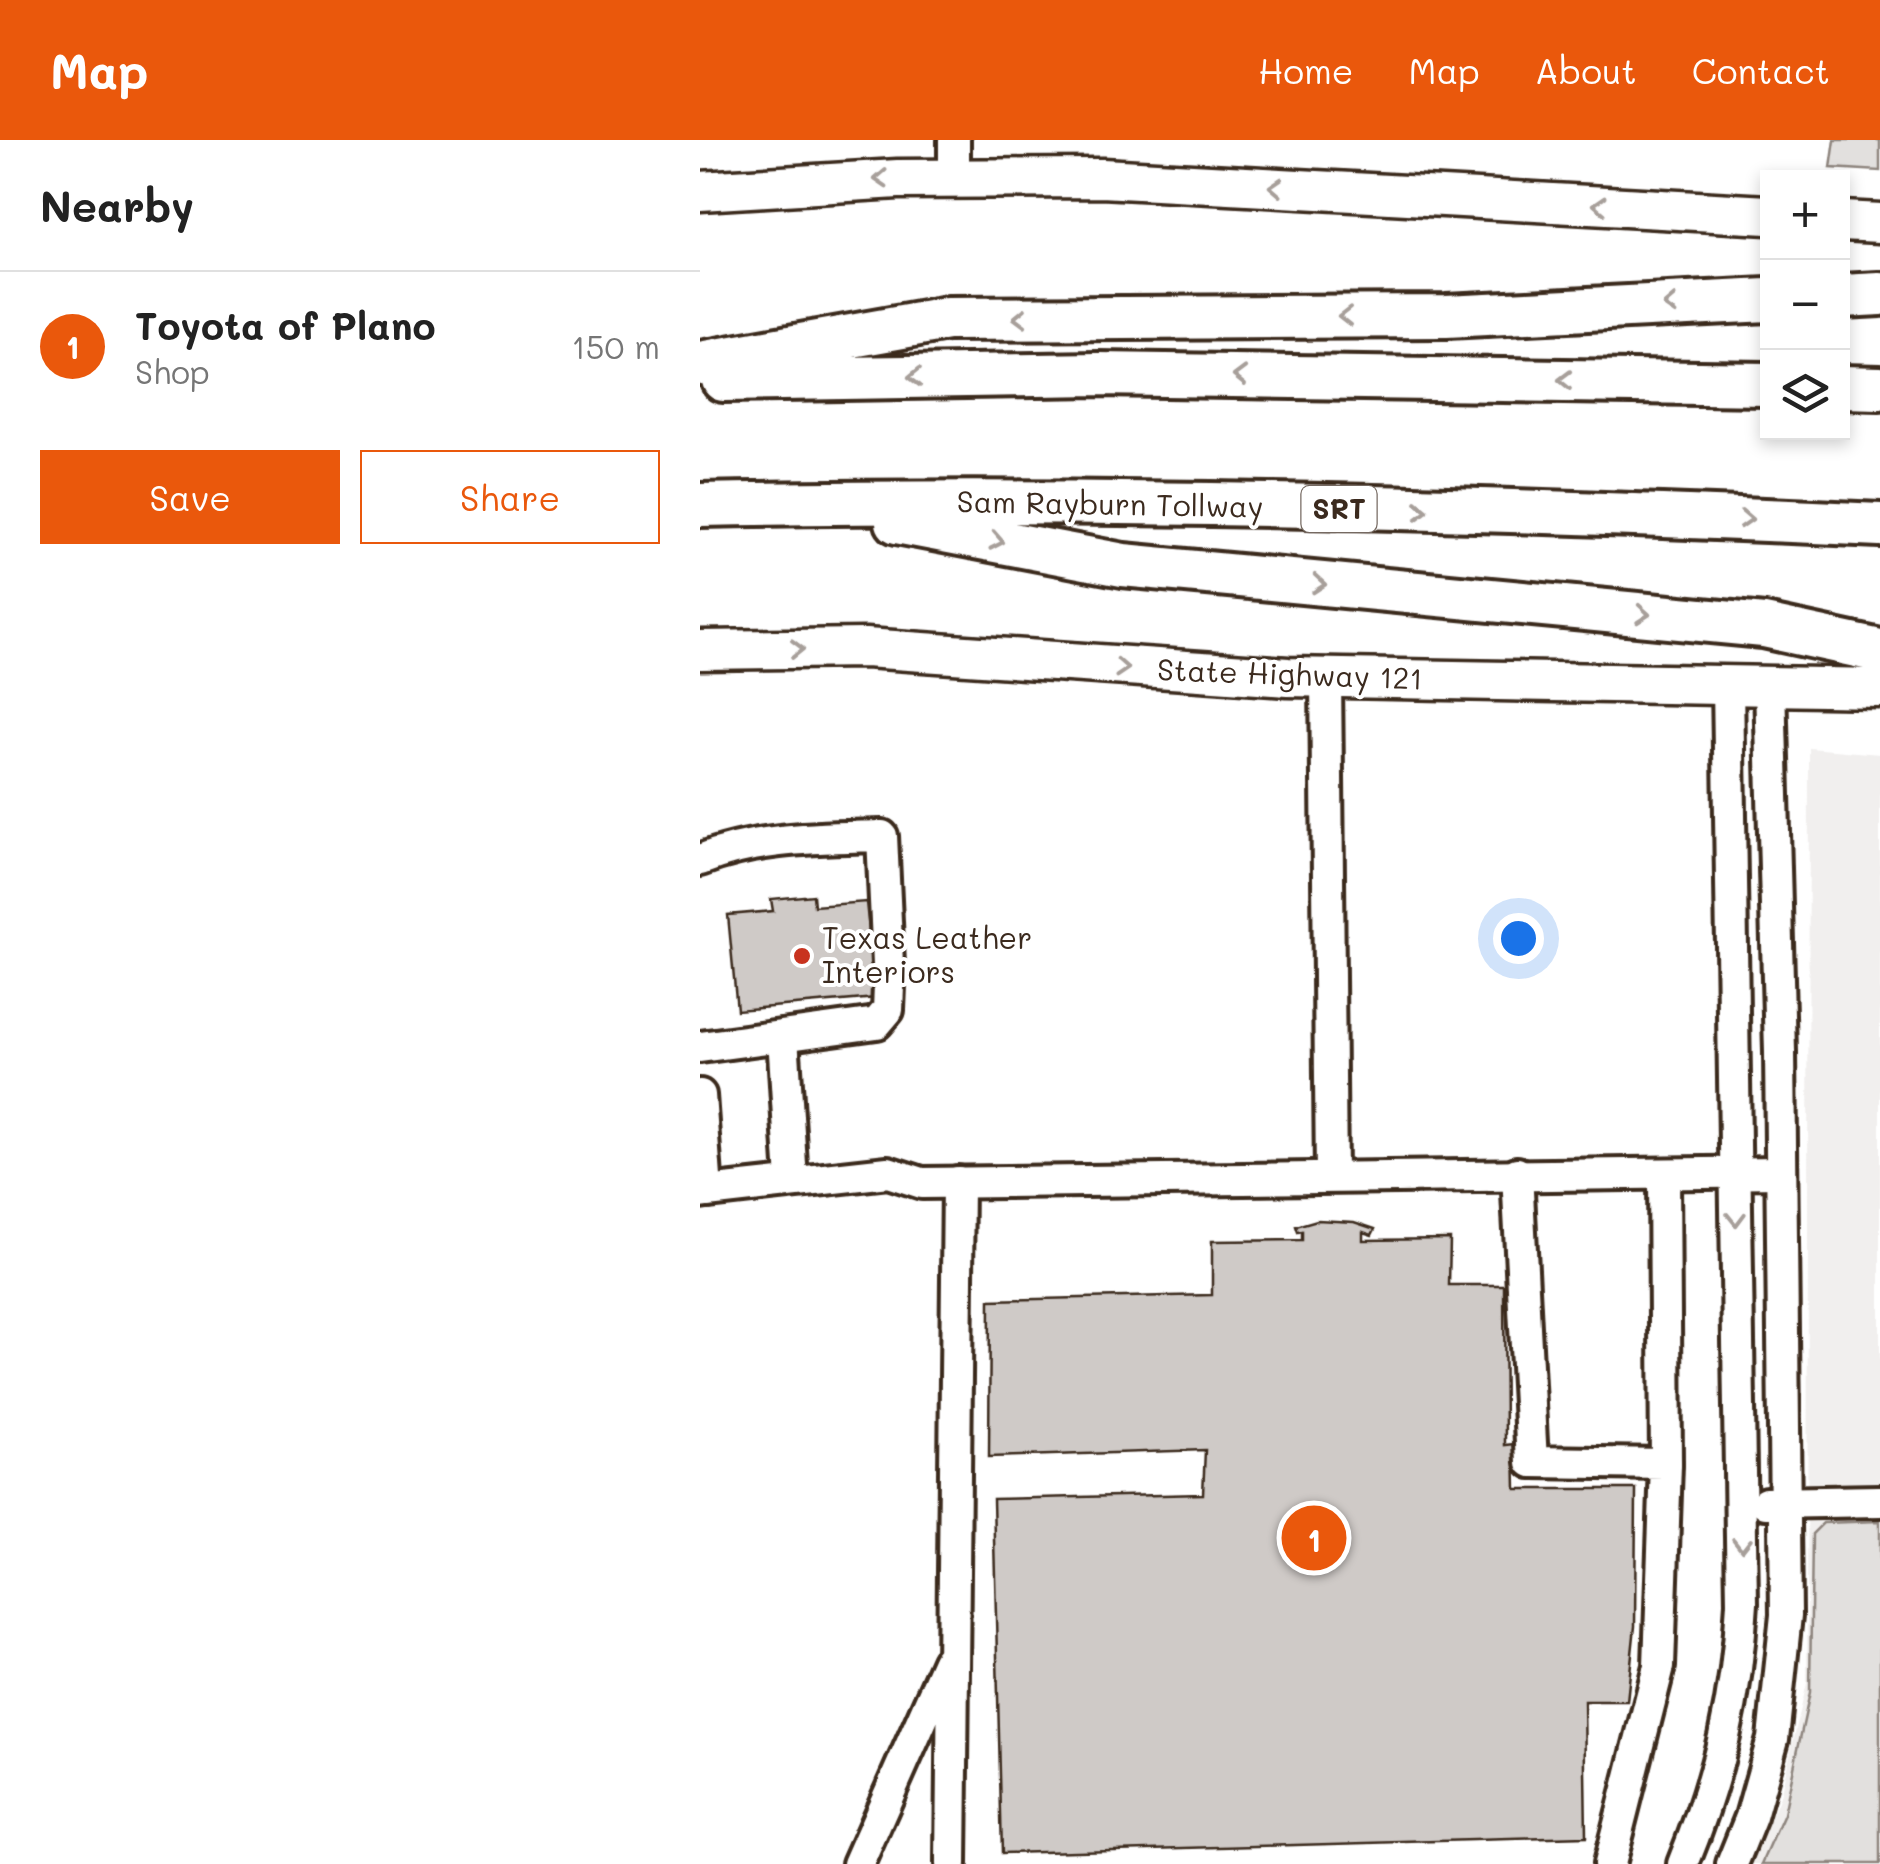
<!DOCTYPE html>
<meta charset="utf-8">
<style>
:root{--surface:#fff;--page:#f6f6f6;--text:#222;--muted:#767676;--line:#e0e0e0;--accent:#ea580c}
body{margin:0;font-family:Mali,sans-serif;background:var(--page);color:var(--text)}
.controls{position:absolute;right:30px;top:30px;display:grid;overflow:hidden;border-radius:0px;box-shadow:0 5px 15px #0003}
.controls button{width:90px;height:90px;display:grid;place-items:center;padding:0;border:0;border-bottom:2px solid var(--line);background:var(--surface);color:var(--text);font:50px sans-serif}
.you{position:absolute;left:818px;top:798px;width:35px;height:35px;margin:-25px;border:8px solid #fff;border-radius:50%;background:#1a73e8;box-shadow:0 0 0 15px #1a73e833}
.badge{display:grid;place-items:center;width:65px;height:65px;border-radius:50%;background:var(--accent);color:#fff;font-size:32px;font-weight:700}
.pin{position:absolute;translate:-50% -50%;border:5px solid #fff;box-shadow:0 2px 10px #0006}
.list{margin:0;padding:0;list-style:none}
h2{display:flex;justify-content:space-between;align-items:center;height:130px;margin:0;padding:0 40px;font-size:42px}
h2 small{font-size:32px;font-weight:400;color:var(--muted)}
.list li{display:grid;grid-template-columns:65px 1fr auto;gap:30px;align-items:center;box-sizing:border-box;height:150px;padding:0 40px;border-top:2px solid var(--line)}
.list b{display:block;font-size:38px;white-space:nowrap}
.list p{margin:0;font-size:32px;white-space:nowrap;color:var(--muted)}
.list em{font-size:32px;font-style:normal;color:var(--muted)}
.actions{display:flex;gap:20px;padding:30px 40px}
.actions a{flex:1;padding:22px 0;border:2px solid var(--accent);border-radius:0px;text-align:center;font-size:35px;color:var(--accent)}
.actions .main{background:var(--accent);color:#fff}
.icon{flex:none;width:55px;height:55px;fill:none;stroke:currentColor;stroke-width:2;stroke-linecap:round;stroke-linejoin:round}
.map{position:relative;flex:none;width:1180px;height:1724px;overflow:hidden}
header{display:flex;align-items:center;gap:60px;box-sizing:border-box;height:140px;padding:0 50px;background:var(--accent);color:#fff}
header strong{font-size:48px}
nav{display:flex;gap:55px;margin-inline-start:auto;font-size:35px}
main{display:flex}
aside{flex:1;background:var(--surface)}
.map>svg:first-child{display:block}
.built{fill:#f1efee}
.green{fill:#e2e0de;stroke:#8e857e;stroke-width:2.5}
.building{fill:#cfcac7;stroke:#3b2a1e;stroke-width:2.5}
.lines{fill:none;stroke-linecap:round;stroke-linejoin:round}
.minor-casing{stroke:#3b2a1e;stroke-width:38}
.major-casing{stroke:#3b2a1e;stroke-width:45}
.highway-casing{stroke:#3b2a1e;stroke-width:50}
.minor{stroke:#fff;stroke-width:30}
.major{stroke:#fff;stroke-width:38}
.highway{stroke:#fff;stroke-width:42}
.oneway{stroke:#a79f9a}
.poi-dot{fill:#c8321e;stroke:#fff;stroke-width:4}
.labels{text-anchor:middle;stroke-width:8;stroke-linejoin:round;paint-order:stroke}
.shield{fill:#fff;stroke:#766a62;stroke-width:2.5}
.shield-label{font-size:28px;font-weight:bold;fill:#3b2a1e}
.street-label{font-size:30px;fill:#3b2a1e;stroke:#fff}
.poi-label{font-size:30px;fill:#3b2a1e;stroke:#fff;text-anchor:start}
</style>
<header>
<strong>Map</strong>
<nav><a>Home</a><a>Map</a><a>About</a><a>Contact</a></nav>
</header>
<main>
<aside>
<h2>Nearby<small></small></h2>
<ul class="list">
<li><span class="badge">1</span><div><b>Toyota of Plano</b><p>Shop</p></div><em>150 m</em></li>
</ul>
<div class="actions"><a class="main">Save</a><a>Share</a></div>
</aside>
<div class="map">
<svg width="1180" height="1724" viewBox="0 0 1180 1724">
<rect width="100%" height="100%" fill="#fff"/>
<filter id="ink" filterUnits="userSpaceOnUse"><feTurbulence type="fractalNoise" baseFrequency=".01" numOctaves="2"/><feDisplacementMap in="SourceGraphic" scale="20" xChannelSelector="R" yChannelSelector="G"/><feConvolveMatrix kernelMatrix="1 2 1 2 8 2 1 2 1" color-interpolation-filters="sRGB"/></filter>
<g filter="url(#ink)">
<polygon class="built" points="1109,608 1180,614 1180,1724 1052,1724 1080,1656 1107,1543"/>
<g class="green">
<polygon points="1135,0 1180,0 1180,31 1131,28"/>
<polygon points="1180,1381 1180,1724 1062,1724 1084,1674 1110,1552 1112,1394 1123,1383"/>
</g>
<g class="building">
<polygon points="113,755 114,766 166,762 176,858 37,870 28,775 73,771 71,759"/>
<polygon points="617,1080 654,1082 675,1089 672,1095 663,1092 663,1100 750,1099 749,1145 804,1145 805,1305 815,1304 816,1349 936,1349 935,1486 927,1561 884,1561 886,1697 302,1713 293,1359 503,1354 505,1310 289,1317 290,1160 512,1155 512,1101 602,1100 602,1091 598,1092 596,1086"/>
</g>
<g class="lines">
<g class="minor-casing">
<g id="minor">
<polyline points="254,39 254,0"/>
<polyline points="626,538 631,1036"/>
<path d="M0,720C57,697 121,698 182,696L189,846L188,870L177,883L0,907"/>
<polyline points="83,896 92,1041"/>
<polyline points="0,955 7,1052 0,1053"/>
<polyline points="817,1033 832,1322 966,1324 959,1526 909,1724"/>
<polyline points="964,1036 966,1324"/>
<polyline points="7,1052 188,1032 222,1043 1081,1032"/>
<polyline points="1066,1363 1180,1361"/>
<polyline points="158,1724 248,1521"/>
<polyline points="251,1724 258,1042"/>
<path d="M983,1724C1019,1635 1037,1559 1042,1463L1028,544"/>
<polyline points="1032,1724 1051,1677 1073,1599 1086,1475 1080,912 1070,545"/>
</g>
</g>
<g class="major-casing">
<g id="major">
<polyline points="0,51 198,39 402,38 1068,75"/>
<polyline points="1142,81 1180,83"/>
<polyline points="0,510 165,508 588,537 1180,548"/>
</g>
</g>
<g class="highway-casing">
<g id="highway">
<polyline points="1142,156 1180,154"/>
<polyline points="0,223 247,179 746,176 1068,160"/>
<polyline points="23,240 398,234 1068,244"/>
<polyline points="1142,247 1180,248"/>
<path d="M0,365C393,357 787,367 1180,385"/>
<polyline points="197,382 423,425 1064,486 1180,511"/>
</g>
</g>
<use href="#minor" class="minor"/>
<use href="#major" class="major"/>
<use href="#highway" class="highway"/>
</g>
<defs><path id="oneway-chevron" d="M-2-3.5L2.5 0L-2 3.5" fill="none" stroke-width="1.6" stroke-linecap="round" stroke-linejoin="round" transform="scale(2.5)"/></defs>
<g class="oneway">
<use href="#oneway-chevron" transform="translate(181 39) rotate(177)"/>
<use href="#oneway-chevron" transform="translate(576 47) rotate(-177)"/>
<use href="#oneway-chevron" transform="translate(900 65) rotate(-177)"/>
<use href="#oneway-chevron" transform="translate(970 165) rotate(177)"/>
<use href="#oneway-chevron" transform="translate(645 176) rotate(-180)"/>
<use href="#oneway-chevron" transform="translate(320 178) rotate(179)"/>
<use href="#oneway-chevron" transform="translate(540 236) rotate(-179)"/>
<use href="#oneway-chevron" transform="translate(215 237) rotate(179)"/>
<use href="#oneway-chevron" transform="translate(865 240) rotate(-179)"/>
<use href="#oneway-chevron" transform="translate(721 371) rotate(1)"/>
<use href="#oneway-chevron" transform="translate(1046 379) rotate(3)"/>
<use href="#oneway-chevron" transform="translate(297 401) rotate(11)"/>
<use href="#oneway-chevron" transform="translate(619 444) rotate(5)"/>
<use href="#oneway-chevron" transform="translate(943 474) rotate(5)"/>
<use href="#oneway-chevron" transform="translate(97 509) rotate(-1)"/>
<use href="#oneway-chevron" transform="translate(422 528) rotate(4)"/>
<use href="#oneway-chevron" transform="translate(1036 1079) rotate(89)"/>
<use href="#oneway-chevron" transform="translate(1042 1404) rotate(90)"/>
</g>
</g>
<circle class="poi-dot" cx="102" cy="816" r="10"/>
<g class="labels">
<rect class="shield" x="601.5" y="346" width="75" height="46" rx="8"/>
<g class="shield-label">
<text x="639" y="379">SRT</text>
</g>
<g class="street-label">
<text transform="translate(410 365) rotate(1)" y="10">Sam Rayburn Tollway</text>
<text transform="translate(590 535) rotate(2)" y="10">State Highway 121</text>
</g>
<g class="poi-label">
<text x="122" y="809">Texas Leather<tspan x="122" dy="34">Interiors</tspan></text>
</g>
</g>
</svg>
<div class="controls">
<button>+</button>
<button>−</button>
<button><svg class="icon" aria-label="layers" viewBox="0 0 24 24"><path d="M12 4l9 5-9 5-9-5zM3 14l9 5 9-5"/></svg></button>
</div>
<div class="you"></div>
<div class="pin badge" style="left:614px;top:1398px">1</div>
</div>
</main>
